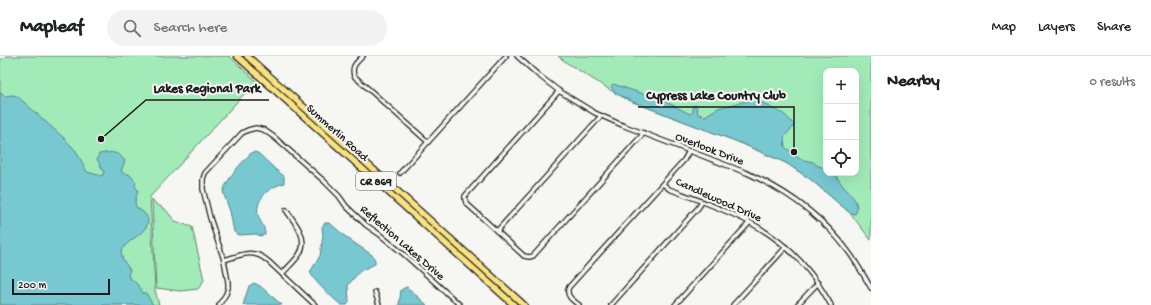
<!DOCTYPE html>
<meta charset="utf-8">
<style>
:root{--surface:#fff;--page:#f2f2f2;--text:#202124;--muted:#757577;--line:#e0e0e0}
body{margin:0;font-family:"Gochi Hand",sans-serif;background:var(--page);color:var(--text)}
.controls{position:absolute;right:12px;top:12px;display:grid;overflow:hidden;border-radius:8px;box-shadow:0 4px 16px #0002}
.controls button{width:36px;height:36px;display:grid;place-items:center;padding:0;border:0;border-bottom:1px solid var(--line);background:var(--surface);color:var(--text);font:20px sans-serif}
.scale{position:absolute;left:12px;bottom:10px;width:98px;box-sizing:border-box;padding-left:4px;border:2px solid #1c1c1c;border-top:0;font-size:11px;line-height:14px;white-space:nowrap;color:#1c1c1c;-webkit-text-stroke:3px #f6f6f2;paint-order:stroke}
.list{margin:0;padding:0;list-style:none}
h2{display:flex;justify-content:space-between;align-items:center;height:52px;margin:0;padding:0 16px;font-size:17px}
h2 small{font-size:13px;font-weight:400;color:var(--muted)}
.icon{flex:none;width:22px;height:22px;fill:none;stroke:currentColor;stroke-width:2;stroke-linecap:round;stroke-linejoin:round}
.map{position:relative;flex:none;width:871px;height:249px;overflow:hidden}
header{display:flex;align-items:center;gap:24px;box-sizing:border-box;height:56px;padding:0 20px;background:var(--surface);border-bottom:1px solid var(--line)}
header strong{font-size:19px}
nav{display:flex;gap:22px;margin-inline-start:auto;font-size:14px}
.search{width:280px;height:36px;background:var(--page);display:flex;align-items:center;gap:10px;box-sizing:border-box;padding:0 14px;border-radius:22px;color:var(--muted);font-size:15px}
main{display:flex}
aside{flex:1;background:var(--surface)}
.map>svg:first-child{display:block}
.green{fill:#a2ebb9;stroke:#5f846a;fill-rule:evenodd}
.water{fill:#78c8d2;stroke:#538389}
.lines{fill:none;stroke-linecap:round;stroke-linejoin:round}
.street-casing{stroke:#1c1c1c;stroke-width:6}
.primary-casing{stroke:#1c1c1c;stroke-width:8}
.street{stroke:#f6f6f2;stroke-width:3.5}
.primary{stroke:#f8e281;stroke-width:5.5}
.labels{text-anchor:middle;stroke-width:4;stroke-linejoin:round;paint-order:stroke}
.shield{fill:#f6f6f2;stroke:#5d5d5c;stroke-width:1}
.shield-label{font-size:11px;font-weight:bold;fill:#1c1c1c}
.street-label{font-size:12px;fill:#1c1c1c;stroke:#f6f6f2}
.leader{fill:none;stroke:#1c1c1c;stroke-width:1.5}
.callout-dot{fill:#1c1c1c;stroke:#f6f6f2;stroke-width:1.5}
.callout-label{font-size:13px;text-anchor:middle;font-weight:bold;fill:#1c1c1c;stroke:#f6f6f2;stroke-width:4;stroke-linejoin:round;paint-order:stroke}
</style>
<header>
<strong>Mapleaf</strong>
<div class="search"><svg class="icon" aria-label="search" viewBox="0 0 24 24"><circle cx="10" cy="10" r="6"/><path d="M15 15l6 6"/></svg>Search here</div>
<nav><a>Map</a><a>Layers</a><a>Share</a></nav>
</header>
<main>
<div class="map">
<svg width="871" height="249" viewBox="0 0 871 249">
<rect width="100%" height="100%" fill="#f6f6f2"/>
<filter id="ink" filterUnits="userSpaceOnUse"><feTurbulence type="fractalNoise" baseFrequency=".025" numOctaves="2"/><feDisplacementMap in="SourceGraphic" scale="8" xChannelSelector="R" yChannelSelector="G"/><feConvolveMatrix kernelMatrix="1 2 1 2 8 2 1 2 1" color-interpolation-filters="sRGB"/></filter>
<g filter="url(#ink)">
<g class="green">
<polygon points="5,0 229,0 256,25 150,141 155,234 159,249 0,249 0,5"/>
<path d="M558,0H871V184L850,157L810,123L786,107L738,86L633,46L615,37L567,7ZM826,15H856V117H826Z"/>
<polygon points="152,143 156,148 165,153 175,165 192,171 204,224 198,233 180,235 156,232"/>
</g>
<g class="water">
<path d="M613,28L662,44L690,58L693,56V50L696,49L698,58L705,60L718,52L751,44L753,41L757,42L759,46C764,47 767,49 771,52C774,54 777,54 780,56C784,57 792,66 794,69L793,71L784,81L785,91L800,103L813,106L818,110L826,112V117L834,118C838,122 840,127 844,131C849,137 862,148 855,158L850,157L810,123L786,107L738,86L633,46L615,37L611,30Z"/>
<path d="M0,37L5,40L12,39L17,40L65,83L76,95L87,116L102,120L104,116L97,103L99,98C110,96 117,94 125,105L121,115L125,118H129L136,126L135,130L138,134L135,146L136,151C138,153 142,155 144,157C156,169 138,179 129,186C126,189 123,192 121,196L123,204L130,214L128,219L129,221C135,225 140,231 143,237H146L153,249H0Z"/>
<path d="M253,96L258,97L276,114L284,120V127C270,131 255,142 258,159C260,166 265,171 265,178L260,180L256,178L238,179L234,176L230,155L223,136C228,121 239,110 250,98Z"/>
<path d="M325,167H329L332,169L347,182L372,199L375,204V208L360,215L348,229L349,246L347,249H341C331,240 315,227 310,216L320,200L323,179L322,171Z"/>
<polygon points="254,227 260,230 282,249 243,249 249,230"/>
<polygon points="407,231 427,249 399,249 401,234 404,232"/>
</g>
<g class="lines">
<g class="street-casing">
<g id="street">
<path d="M363,0C356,7 351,10 354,20L428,86"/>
<path d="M517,0L537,18L559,35L595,57L622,69L747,117C787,135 822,160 848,195C857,207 864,220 871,232"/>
<polyline points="559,35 465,140 465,143 466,147 524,200 529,201 533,200 644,77"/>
<polyline points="400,117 506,0"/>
<path d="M663,128L669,133C725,154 774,169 811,218C819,228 825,239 831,249"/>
<polyline points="497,175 601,60"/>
<path d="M224,204C242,199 252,192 268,205L315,249"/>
<path d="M282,218C287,212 294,206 299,199C310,183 295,167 286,154"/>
<polyline points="375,236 379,249"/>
<polyline points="219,249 226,238 228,232 228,226 224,204 210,162 203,133 203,123 205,117 242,77 248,74 256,72 264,74 274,81 324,125 339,140 346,150 366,169 379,178 406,200 460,249"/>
<path d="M579,249C572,244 565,239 569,231L684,104L689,95"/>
<polyline points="611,249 698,152 702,146"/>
<polyline points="675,249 750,166"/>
<polyline points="733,249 786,191"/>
<polyline points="797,249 818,227"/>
</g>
</g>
<g class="primary-casing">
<g id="primary">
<polyline points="237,0 514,249"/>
<polyline points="247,0 524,249"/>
</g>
</g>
<use href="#street" class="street"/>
<use href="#primary" class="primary"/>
</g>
</g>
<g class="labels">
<rect class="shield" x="356" y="116" width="40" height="18" rx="3"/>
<g class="shield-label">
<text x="376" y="129">CR 869</text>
</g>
<g class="street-label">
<text transform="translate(338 76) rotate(42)" y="4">Summerlin Road</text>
<text transform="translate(710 92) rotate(21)" y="4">Overlook Drive</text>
<text transform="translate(719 143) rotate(24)" y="4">Candlewood Drive</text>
<text transform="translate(403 186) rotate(41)" y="4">Reflection Lakes Drive</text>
</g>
</g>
<path class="leader" d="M101 83L146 44H269M794 96L794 51H638"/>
<g class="callout-dot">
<circle cx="101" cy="83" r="4"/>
<circle cx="794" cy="96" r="4"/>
</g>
<g class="callout-label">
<text x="207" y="36">Lakes Regional Park</text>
<text x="716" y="43">Cypress Lake Country Club</text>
</g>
</svg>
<div class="controls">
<button>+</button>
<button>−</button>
<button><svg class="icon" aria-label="locate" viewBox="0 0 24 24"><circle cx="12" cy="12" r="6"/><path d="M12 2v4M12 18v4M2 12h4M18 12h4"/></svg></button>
</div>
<div class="scale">200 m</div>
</div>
<aside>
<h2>Nearby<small>0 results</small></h2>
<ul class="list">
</ul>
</aside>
</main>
